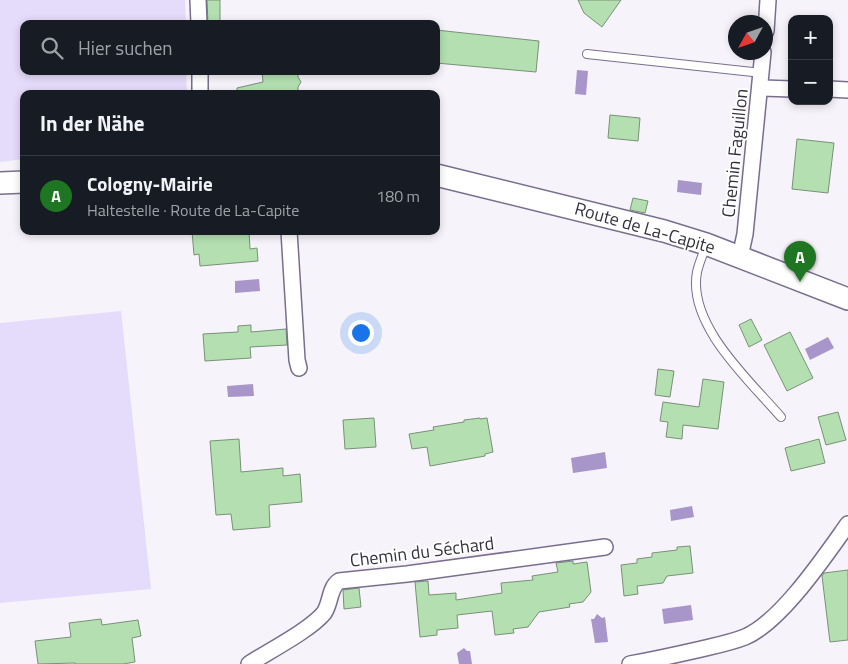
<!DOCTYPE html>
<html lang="de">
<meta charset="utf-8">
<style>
:root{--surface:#171b24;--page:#242831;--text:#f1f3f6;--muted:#9ea1a6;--line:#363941;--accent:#1f7622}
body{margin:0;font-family:"Titillium Web",sans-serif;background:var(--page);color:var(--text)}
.controls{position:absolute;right:15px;top:15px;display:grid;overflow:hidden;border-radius:10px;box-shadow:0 2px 8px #0003}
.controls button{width:45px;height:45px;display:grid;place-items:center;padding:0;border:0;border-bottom:1px solid var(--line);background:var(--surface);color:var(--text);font:25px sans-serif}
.compass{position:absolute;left:728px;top:15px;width:45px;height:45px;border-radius:50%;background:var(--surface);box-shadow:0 2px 8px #0003;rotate:230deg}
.you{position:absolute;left:360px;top:332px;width:18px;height:18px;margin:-12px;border:4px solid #fff;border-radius:50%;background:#1a73e8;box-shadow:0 0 0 8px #1a73e833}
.badge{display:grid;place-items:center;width:32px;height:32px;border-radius:50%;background:var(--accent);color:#fff;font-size:16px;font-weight:700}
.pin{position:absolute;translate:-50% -41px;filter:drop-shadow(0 1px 2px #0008)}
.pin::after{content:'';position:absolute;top:26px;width:18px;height:15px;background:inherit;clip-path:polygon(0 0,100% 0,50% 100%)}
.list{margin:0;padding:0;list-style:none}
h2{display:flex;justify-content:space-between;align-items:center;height:65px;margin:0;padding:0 20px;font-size:21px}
h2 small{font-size:16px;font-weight:400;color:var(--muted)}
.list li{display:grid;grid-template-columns:32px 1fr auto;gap:15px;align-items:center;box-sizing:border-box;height:80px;padding:0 20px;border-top:1px solid var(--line)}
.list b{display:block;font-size:19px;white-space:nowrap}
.list p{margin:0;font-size:16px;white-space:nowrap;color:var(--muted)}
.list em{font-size:16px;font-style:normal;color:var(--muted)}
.icon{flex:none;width:28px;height:28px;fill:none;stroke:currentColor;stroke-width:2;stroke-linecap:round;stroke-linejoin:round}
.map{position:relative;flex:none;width:848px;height:664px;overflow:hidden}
.search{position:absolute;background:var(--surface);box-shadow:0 2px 8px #0003;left:20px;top:20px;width:420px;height:55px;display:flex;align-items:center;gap:12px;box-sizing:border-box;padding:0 18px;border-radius:10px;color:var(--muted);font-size:19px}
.panel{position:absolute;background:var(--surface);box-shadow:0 2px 8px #0003;left:20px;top:90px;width:420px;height:145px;border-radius:10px}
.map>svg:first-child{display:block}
.green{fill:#e5dbfa}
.water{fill:#a895ca}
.building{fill:#b4e0b1;stroke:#799177}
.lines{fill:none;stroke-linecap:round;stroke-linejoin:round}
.lane-casing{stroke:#796f8d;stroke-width:10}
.street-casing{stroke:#796f8d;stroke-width:18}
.secondary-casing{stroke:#796f8d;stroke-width:24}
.lane{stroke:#fff;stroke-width:8}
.street{stroke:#fff;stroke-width:15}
.secondary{stroke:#fff;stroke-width:21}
.labels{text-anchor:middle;stroke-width:4;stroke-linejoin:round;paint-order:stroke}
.street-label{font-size:18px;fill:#36313e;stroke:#fff}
</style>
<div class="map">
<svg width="848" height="664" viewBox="0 0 848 664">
<rect width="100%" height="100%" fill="#f6f3fa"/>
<g class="green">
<polygon points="0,0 185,0 186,24 24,24 24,71 186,71 187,94 24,94 24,159 0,162"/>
<polygon points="121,311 151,589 0,603 0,323"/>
</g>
<g class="water">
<polygon points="577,70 588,71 586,95 575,94"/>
<polygon points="678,180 702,183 701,195 677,192"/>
<polygon points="259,279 260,291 235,293 235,281"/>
<polygon points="828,337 834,348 810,360 805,349"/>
<polygon points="253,384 254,396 228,397 227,386"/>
<polygon points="605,452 607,468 573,473 571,458"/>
<polygon points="692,506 694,517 671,521 670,510"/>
<polygon points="691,605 693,620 664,624 662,609"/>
<polygon points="597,614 602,618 605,617 608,642 595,643 591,619 594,619"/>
<polygon points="464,648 467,651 470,651 472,664 459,664 457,653"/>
</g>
<g class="building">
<polygon points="207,0 220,0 220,24 208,24"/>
<polygon points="578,0 621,0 602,27 584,13"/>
<polygon points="436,30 539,41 536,72 436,63"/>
<polygon points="262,71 298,71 298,77 301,82 298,87 298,94 237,94 237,88 263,82"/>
<polygon points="610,115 640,118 638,141 608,138"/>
<polygon points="797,139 834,143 828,193 792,189"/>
<polygon points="633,198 648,201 645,213 630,210"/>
<polygon points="192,231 249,231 250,249 257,248 258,261 200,266 199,254 194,255"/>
<polygon points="751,319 762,340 749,347 739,325"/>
<polygon points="251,325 251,332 286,329 287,345 250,347 251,358 205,361 203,334 238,332 238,326"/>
<polygon points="790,332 813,378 787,391 764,345"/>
<polygon points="658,369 674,371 670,397 655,395"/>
<polygon points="703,379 724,382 718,429 683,425 682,439 666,437 668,422 660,421 663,402 699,407"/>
<polygon points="838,412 846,440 826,445 818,417"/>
<polygon points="374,418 376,447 345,449 343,420"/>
<polygon points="480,418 480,419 487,418 493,452 485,454 485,456 430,466 427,447 412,449 409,434 434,430 433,427 464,422 464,420"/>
<polygon points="239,439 241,472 283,468 283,476 300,474 302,502 269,505 270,527 233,530 231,514 216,515 210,441"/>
<polygon points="819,439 825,463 791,471 785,448"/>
<polygon points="690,546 693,573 667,576 663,583 637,586 638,594 624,596 621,565 637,563 637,559 652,557 652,553 677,550 677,547"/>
<polygon points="573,561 573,564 587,562 591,592 583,602 569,604 570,607 539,612 528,627 513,629 514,633 495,635 492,611 457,615 458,628 437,630 437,635 420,637 415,582 428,581 429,595 456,593 456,600 502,593 501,583 533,580 532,576 558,572 556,563"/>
<polygon points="848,570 848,640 830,642 822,576 824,573"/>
<polygon points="359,588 361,607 344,609 343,590"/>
<polygon points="101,619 102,625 138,620 141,636 132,638 135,662 123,664 75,664 75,663 38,664 35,641 71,637 69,623"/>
</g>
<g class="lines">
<g class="lane-casing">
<g id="lane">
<polyline points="587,54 762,73"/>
<path d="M706,246C703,254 699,263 697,272C687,325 750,381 781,417"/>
</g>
</g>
<g class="street-casing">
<g id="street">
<polyline points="198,0 199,24"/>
<polyline points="766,31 768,0"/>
<polyline points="200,71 200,94"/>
<polyline points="760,88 792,89"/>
<polyline points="829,89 848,90"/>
<polyline points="289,231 297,360 299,368"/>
<polyline points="740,257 745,234 763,52"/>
<path d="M249,664C269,651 310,630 324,613C331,603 329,588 339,581L407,574L605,547"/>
<path d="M630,664C652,660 675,655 697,650C713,646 730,643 745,637C781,622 825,556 848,524"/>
</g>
</g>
<g class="secondary-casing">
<g id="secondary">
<polyline points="436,175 664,231 706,244 848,299"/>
<polyline points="0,183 24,182"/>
</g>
</g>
<use href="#lane" class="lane"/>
<use href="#street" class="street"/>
<use href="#secondary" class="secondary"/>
</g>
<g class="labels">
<g class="street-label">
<text transform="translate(735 153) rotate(-84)" y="6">Chemin Faguillon</text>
<text transform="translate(645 228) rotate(16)" y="6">Route de La-Capite</text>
<text transform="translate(422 552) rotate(-7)" y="6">Chemin du Séchard</text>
</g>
</g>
</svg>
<div class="controls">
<button>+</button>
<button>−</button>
</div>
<svg class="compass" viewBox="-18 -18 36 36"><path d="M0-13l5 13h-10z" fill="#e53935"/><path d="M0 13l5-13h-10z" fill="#9ea1a6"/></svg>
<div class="you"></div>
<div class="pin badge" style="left:800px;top:282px">A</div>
<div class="search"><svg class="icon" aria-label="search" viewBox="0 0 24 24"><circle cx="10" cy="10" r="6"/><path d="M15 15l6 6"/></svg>Hier suchen</div>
<section class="panel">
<h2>In der Nähe<small></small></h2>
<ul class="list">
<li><span class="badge">A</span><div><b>Cologny-Mairie</b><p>Haltestelle · Route de La-Capite</p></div><em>180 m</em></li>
</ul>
</section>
</div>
